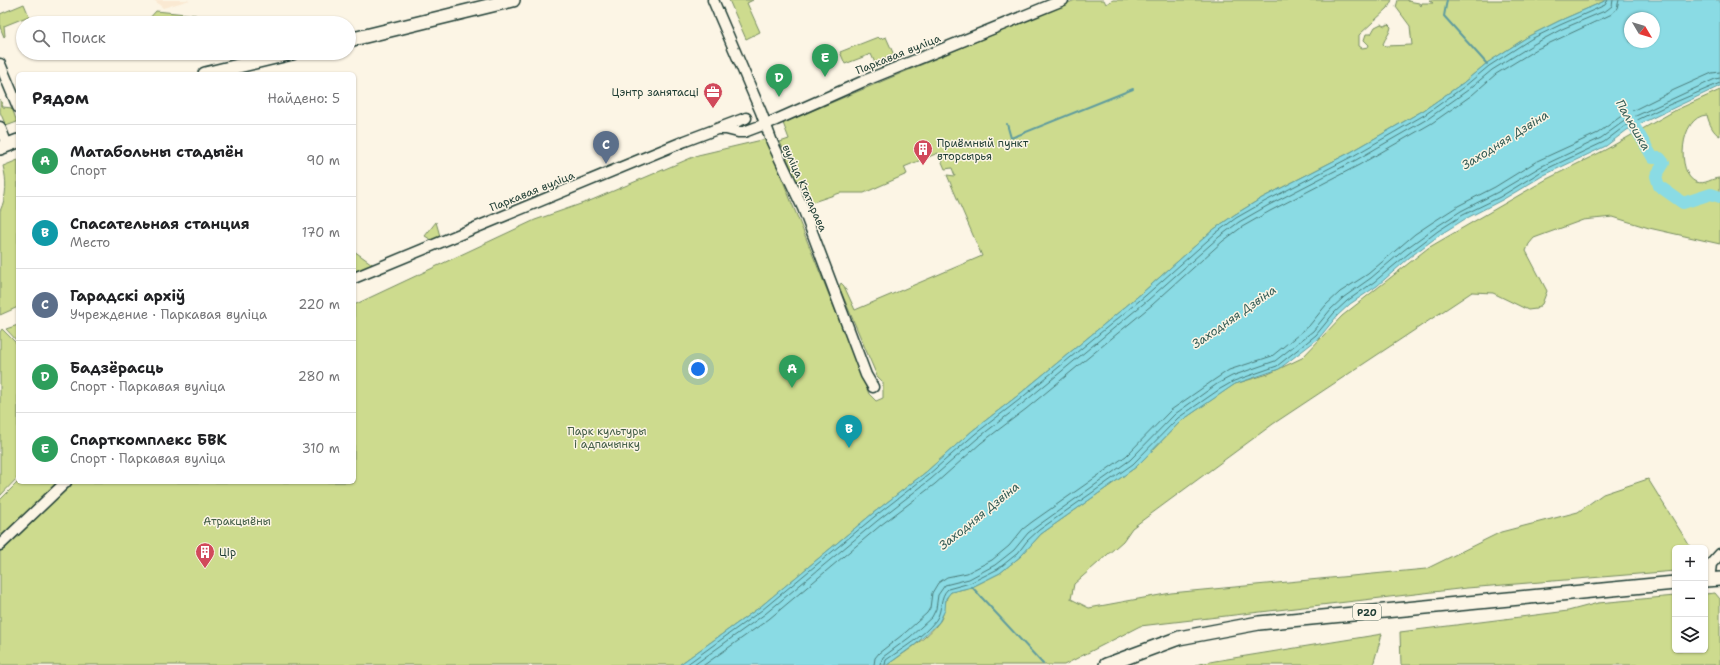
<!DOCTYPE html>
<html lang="ru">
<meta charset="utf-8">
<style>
:root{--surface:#fff;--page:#f6f6f6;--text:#202124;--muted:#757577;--line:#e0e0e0;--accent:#d1495b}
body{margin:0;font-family:"Shantell Sans",sans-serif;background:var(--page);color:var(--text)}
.controls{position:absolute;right:12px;bottom:12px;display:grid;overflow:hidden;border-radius:6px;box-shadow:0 1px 3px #0004}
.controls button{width:36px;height:36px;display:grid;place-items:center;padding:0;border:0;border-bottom:1px solid var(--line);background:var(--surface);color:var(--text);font:20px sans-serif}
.compass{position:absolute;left:1624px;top:12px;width:36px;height:36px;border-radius:50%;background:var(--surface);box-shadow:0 1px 3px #0004;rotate:128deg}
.you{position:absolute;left:698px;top:369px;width:14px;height:14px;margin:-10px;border:3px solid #fff;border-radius:50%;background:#1a73e8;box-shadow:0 0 0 6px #1a73e833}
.badge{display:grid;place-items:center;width:26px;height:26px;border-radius:50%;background:var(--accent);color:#fff;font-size:13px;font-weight:700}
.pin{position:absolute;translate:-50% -33px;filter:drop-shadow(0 1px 2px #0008)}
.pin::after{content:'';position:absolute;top:21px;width:14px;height:12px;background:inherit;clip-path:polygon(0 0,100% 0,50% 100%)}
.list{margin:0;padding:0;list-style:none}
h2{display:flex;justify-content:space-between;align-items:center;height:52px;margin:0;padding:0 16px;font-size:17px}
h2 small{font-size:13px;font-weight:400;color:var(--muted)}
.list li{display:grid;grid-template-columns:26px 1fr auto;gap:12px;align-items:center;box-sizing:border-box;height:72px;padding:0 16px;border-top:1px solid var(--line)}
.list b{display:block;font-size:15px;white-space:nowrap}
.list p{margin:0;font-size:13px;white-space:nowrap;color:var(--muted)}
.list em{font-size:13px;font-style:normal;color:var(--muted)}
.icon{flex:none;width:22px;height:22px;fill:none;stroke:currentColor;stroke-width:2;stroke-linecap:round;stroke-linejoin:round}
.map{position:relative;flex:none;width:1720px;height:665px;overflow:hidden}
.search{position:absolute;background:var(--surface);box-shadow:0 1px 3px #0004;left:16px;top:16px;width:340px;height:44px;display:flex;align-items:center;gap:10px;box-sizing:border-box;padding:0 14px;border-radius:22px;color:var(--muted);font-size:15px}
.panel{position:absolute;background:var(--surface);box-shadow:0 1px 3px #0004;left:16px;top:72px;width:340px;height:412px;border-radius:6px}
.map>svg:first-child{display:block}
.built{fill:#fae9d2}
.green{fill:#cddb8e;stroke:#768c61}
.water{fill:#8adbe4;stroke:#5f9c9e;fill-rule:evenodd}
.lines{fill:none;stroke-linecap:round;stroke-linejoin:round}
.shore{stroke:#4a7c7a;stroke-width:1}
.stream{stroke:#5f9c9e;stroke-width:2}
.river{stroke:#8adbe4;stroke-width:12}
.minor-casing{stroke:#1f3d34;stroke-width:13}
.major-casing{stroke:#1f3d34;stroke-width:16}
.minor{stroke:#fcf5e5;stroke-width:10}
.major{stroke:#fcf5e5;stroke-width:13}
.labels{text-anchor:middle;stroke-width:3;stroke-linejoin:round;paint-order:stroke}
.shield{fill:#fcf5e5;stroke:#617469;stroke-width:1}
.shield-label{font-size:10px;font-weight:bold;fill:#1f3d34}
.street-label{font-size:11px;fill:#1f3d34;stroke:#fcf5e5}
.poi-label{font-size:11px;fill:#1f3d34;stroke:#fcf5e5;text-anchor:start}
.park-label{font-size:11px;fill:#425d46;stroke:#fcf5e5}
.water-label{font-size:12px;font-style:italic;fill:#345d57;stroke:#fcf5e5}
</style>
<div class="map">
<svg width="1720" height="665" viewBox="0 0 1720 665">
<rect width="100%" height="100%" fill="#fcf5e5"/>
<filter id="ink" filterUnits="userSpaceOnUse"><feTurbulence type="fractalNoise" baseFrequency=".025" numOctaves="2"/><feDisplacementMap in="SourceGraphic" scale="8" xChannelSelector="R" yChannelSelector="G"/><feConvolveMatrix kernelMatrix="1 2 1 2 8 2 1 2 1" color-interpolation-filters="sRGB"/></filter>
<g filter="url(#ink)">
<polygon class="built" points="154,0 190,0 163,8"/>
<g class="green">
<polygon points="729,0 753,0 747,3 760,32 746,39"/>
<path d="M1075,0H1104L1106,4L1113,0H1392L1388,8L1359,35V46L1362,48L1368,47L1369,45L1364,40L1366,34H1371L1375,27L1381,24L1385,26L1388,24L1391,27C1390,34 1385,38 1383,44L1385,46L1412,45L1410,26L1396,7L1398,0H1408V1L1419,3L1421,6L1422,3H1433L1429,0H1607L1559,21L1529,36L1487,63L1463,83L1424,110L1351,152L1262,198L1234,215L1213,230L1142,293L1016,397L972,431L926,472L872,514L760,607L679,665H0V552L72,482H354V305L535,220L592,200L698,155L766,139L869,394L876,401L883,398V382L877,376L839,287L841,283L844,286L855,310L982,256L947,175L955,176L952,168L945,169L938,153L904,167L907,174L864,193H840L807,204L780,142L789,139L783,123Z"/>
<polygon points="24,4 29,16 4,26 5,36 4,37 0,27 0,14"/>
<polygon points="156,11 196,15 195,22 150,23 147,21"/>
<polygon points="878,37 880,39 886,37 894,55 875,63 871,54 845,64 840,52"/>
<path d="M1720,90V136C1713,133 1709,123 1707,115C1679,116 1676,174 1696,182C1706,185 1711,178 1720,178V244L1649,228L1613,217L1583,220L1534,238L1529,244L1526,251L1547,291L1542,304L1536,309L1528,310L1493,293L1472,292L1273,424L1132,528L1123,541L1074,584L1071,599L1089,608L1171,593L1426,569L1501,532L1578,512L1603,494L1648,479L1691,548H1675V571L1467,588L1140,626L1064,665H887C905,652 927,639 940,621C946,612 943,599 951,592L972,587L1000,573L1021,556L1041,534L1136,467L1181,421L1223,392L1235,384L1268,374L1302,358L1342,316L1428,248L1547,179L1605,150L1676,110Z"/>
<polygon points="0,99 3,107 12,108 17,122 6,126 0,112"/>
<path d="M18,160V307L0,315V211C7,196 7,181 3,166Z"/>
<polygon points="436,222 440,236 433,241 425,236"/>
<polygon points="354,251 375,266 354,274"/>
<polygon points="18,325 18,342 6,329"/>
<polygon points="2,329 18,345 18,477 0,496 0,332"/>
<polygon points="18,482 59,482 0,538 0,500"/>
<polygon points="1715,593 1720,599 1720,665 1401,665 1400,632 1568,611 1598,603 1675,596 1675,650 1705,650 1705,594"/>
<polygon points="1382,634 1373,665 1195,665 1215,661"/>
</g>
<path class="water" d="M1607,0H1720V86L1627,130L1606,146L1544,175L1502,200L1465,219L1441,234L1410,257L1377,286L1350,304L1337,316L1319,338L1279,369L1235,384L1181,421L1136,467L1041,534L1021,556L1000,573L972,587L951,592L946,598L945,610L939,622L916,644L887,665H679L760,607L872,514L926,472L972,431L1016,397L1142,293L1213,230L1234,215L1262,198L1351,152L1424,110L1463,83L1487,63L1529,36L1559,21ZM1630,18H1654V42H1630Z"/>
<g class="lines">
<g class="shore">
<polyline points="686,665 762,610 874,517 928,475 975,434 1019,400 1145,296 1216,233 1236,218 1264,202 1353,156 1426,114 1465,86 1489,66 1531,39 1560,25 1605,5 1608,0"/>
<polyline points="694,665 765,614 877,521 931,479 978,438 1022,404 1148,300 1219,237 1239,222 1267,206 1356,160 1429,118 1468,90 1492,70 1534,44 1562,29 1607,10 1612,6 1613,0"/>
<polyline points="704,665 769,619 881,525 935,484 981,443 1026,409 1152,305 1223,241 1242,227 1270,211 1359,165 1432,123 1472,95 1496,74 1537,49 1612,14 1617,8 1619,0"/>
<polyline points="874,665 875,658 879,653 906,632 927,613 930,608 932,593 938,583 947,577 967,573 992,560 1009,546 1023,529 1032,522 1126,456 1171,410 1214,380 1229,370 1272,356 1309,326 1326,305 1340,292 1368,274 1415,234 1433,222 1458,206 1495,187 1537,161 1598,133 1620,117 1674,90 1712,73 1720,72"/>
<polyline points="880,665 883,657 910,637 932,617 936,609 938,595 945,585 969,579 995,565 1014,550 1028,533 1036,527 1130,460 1175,414 1217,384 1232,376 1275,361 1313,331 1331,309 1344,297 1371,278 1404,250 1436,227 1461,211 1498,192 1540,167 1601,138 1623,122 1715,79 1720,78"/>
<path d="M885,665L886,660C903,648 923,637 936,620C943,610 939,597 948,589L970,583L998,569L1018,553L1027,541L1039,530L1133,464L1178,418L1220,389L1234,381L1277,366L1316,335L1334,313L1347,301L1374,282L1408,254L1438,231L1463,215L1500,197L1542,171L1604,142L1625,126L1664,107L1720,83"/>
</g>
<g class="stream">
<polyline points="1447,0 1444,16 1487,64"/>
<polyline points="1007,124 1011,138 1133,89"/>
<polyline points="972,587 1043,664"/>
</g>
<polyline class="river" points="1626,112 1653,158 1660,158 1664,163 1656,176 1659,186 1683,203 1711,194 1720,197"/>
<g class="minor-casing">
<g id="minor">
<polyline points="713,0 761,112 772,142 803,208 866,375 873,387"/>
<polyline points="0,64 18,107"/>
<polyline points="0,127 7,145"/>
<polyline points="720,129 726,129 738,132 744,132 776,120 864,81 1063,0"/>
<polyline points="354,278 685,141 746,118"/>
<polyline points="0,545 66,482"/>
<polyline points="1709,580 1711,564 1720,554"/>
</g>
</g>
<g class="major-casing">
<g id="major">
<polyline points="349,40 513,0"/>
<polyline points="205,74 292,53"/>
<polyline points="0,148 18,141"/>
<polyline points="1705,580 1720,579"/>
<polyline points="1106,665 1179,638 1259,623 1675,583"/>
</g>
</g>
<use href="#minor" class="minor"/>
<use href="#major" class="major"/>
</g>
</g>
<defs>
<g id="office-pin" transform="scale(1)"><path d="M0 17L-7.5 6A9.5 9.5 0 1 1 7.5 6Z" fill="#d1495b" stroke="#fcf5e5"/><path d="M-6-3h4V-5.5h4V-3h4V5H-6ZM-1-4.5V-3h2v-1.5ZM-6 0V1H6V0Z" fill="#fff"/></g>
<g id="building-pin" transform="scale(1)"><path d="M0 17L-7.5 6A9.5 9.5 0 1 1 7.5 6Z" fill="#d1495b" stroke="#fcf5e5"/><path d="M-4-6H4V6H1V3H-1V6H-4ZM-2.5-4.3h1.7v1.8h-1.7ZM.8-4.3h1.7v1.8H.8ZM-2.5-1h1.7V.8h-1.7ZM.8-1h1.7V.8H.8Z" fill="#fff"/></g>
</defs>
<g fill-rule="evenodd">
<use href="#office-pin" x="713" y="92"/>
<use href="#building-pin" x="923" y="149"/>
<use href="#building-pin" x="205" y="552"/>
</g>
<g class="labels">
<rect class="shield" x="1353" y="604" width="28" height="16" rx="3"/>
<g class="shield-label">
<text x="1367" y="616">Р20</text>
</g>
<g class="street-label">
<text transform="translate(898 54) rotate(-22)" y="4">Паркавая вуліца</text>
<text transform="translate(805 188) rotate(66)" y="4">вуліца Ктатарава</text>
<text transform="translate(532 191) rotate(-22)" y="4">Паркавая вуліца</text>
</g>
<g class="poi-label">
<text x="699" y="96" text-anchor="end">Цэнтр занятасці</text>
<text x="937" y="147">Приёмный пункт<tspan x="937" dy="13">вторсырья</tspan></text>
<text x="219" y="556">Цір</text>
</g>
<g class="park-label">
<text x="607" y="435">Парк культуры<tspan x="607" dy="13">і адпачынку</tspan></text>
<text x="237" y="525">Атракцыёны</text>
</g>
<g class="water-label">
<text transform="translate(1633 125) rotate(60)" y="4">Палюшка</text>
<text transform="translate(1505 140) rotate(-32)" y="4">Заходняя Дзвіна</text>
<text transform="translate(1234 317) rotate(-35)" y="4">Заходняя Дзвіна</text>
<text transform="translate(979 516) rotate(-39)" y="4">Заходняя Дзвіна</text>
</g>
</g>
</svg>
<div class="controls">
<button>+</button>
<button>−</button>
<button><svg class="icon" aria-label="layers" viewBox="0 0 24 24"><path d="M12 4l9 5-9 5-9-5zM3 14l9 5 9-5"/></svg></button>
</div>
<svg class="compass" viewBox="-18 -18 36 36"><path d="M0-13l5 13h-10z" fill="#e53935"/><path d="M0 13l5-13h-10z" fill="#757577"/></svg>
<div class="you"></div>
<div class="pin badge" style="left:792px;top:388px;background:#2e9e5b">A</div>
<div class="pin badge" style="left:849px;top:448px;background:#0f9aa8">B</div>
<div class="pin badge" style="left:606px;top:164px;background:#5c6f8a">C</div>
<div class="pin badge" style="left:779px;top:97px;background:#2e9e5b">D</div>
<div class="pin badge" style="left:825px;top:77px;background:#2e9e5b">E</div>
<div class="search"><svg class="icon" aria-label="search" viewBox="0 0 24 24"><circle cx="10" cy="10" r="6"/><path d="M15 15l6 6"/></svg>Поиск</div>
<section class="panel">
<h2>Рядом<small>Найдено: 5</small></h2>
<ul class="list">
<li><span class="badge" style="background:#2e9e5b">A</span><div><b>Матабольны стадыён</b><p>Спорт</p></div><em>90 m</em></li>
<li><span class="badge" style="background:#0f9aa8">B</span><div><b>Спасательная станция</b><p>Место</p></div><em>170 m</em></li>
<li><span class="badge" style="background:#5c6f8a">C</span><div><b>Гарадскі архіў</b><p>Учреждение · Паркавая вуліца</p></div><em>220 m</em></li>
<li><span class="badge" style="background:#2e9e5b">D</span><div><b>Бадзёрасць</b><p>Спорт · Паркавая вуліца</p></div><em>280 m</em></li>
<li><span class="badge" style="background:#2e9e5b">E</span><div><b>Спарткомплекс БВК</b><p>Спорт · Паркавая вуліца</p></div><em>310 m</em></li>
</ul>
</section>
</div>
